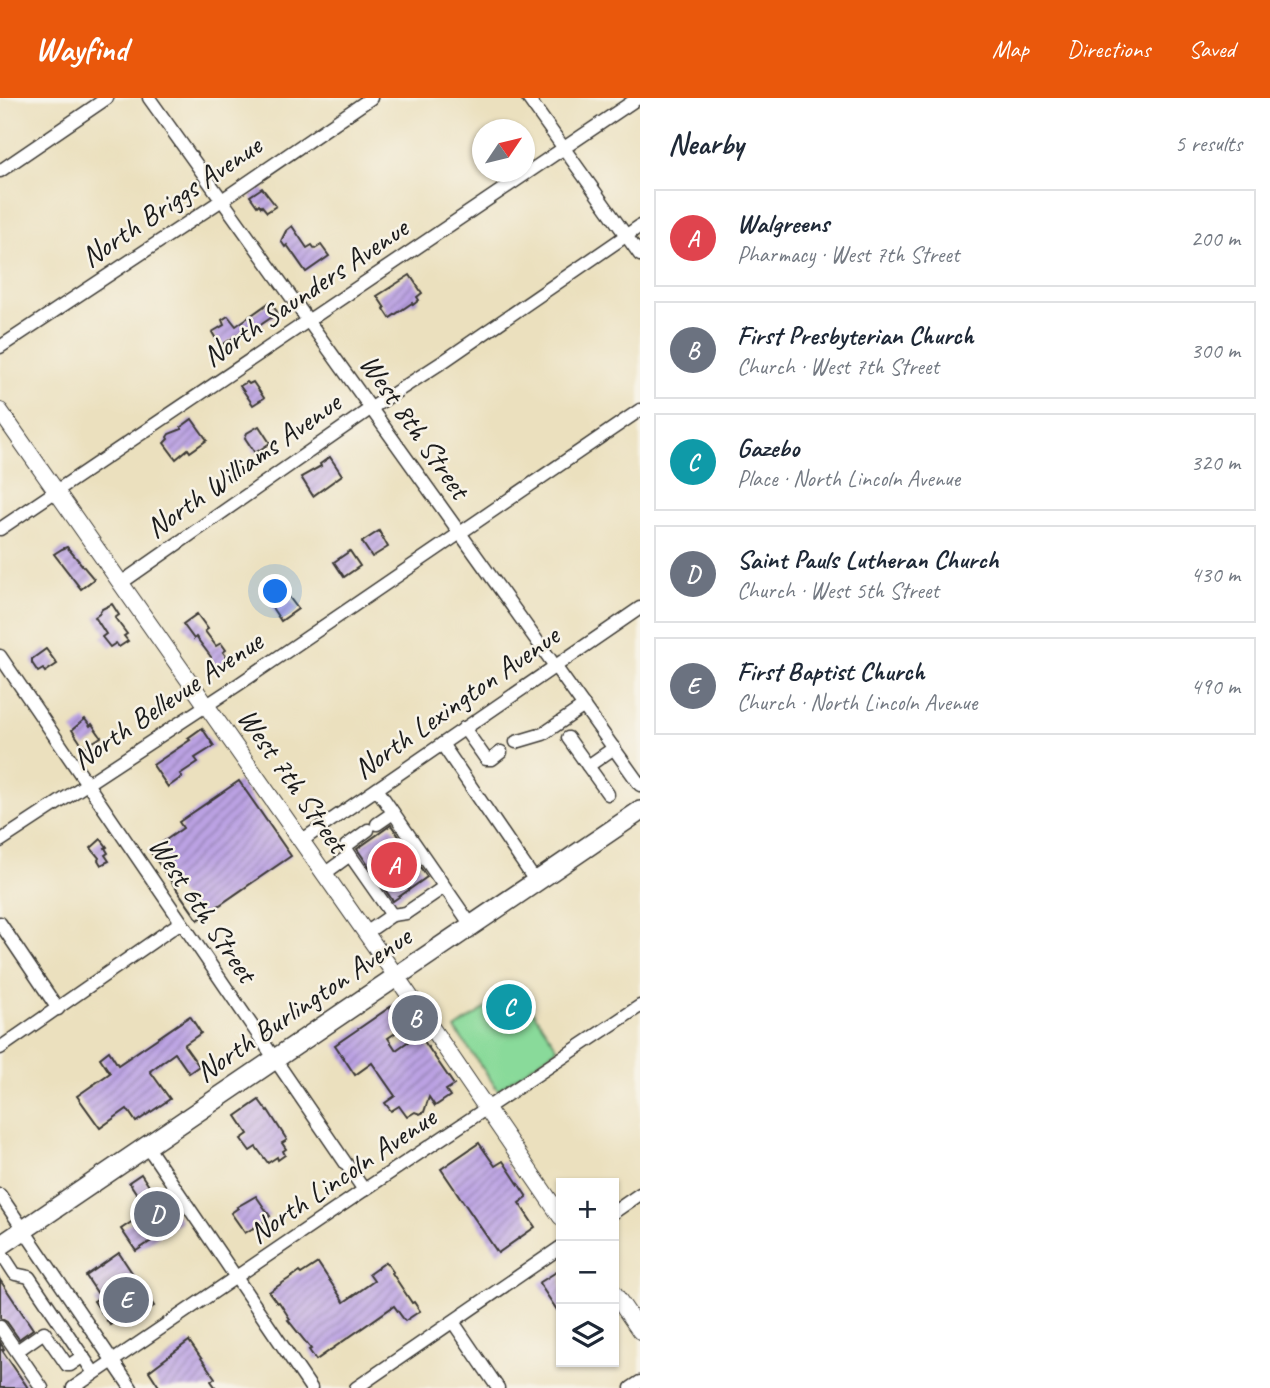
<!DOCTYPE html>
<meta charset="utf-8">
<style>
:root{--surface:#fff;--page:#f6f6f7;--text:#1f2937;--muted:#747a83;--line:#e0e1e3;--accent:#ea580c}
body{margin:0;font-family:Caveat,sans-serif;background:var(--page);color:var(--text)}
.controls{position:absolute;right:21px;bottom:21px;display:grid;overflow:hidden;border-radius:0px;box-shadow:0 2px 5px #0004}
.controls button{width:63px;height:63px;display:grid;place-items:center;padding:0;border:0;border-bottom:2px solid var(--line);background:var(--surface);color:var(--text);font:35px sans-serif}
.compass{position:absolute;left:472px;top:21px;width:63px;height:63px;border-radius:50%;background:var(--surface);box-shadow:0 2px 5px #0004;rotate:55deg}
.you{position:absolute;left:276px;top:494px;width:24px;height:24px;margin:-18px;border:5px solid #fff;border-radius:50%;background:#1a73e8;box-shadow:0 0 0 10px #1a73e833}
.badge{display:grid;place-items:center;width:46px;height:46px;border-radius:50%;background:var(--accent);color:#fff;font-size:23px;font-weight:700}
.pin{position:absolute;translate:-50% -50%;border:4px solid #fff;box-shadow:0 2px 7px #0006}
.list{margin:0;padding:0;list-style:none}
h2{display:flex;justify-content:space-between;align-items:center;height:91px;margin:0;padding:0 28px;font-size:30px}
h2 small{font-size:23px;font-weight:400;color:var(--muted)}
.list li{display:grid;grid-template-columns:46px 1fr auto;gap:21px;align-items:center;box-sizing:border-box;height:98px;margin:0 14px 14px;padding:0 14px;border:2px solid var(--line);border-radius:0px}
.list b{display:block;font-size:26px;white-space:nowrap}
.list p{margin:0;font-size:23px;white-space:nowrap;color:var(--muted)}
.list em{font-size:23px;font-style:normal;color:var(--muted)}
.icon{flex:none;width:38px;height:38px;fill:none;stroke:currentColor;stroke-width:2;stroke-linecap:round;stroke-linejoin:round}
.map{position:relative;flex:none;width:640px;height:1290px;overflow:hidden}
header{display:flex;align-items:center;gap:42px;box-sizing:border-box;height:98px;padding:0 35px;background:var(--accent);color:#fff}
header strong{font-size:33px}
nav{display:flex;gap:38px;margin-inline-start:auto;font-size:24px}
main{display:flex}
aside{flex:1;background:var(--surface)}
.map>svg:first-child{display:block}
.green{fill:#89da9a;stroke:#527b5b;stroke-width:2}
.building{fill:url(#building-hatch)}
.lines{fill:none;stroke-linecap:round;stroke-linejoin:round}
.minor-casing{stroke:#3b3934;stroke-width:15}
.major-casing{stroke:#3b3934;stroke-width:18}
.highway-casing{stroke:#3b3934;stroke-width:22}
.minor{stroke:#fff;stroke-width:12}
.major{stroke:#fff;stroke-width:16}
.highway{stroke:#fff;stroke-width:19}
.labels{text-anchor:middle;stroke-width:5;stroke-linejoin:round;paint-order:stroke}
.street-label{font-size:30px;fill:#1c1c1c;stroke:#f7f3e8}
</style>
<header>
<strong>Wayfind</strong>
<nav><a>Map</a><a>Directions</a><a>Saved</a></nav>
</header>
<main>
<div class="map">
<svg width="640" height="1290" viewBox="0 0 640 1290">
<defs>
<pattern id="building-hatch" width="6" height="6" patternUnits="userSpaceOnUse" patternTransform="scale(1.75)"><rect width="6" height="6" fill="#bba2e3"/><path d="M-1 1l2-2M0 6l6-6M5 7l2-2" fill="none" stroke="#9783b7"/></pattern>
</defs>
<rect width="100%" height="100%" fill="#f7f3e8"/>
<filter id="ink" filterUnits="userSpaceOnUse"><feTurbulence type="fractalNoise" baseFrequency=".0143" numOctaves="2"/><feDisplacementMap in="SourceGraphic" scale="14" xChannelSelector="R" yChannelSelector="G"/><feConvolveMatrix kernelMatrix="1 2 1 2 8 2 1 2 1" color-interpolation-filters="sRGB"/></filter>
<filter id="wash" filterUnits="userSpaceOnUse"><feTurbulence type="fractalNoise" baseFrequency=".00686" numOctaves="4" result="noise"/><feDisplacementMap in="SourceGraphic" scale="28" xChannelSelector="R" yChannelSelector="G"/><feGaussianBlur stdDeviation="1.57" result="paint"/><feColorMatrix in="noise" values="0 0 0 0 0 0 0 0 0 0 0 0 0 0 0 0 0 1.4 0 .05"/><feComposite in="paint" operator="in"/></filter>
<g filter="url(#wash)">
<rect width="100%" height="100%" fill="#ebe0be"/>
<polygon class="green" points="516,889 558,950 498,992 455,931"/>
<g id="blocks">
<g class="building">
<polygon points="262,90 276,108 267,114 262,108 261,109 259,106 257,108 250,98"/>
<polygon points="292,128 307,150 312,147 315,151 321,147 329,158 306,174 287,147 285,149 281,143 286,133"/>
<polygon points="410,177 422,195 417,199 419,202 413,207 412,205 390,220 384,211 385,210 377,198"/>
<polygon points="270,204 278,215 253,232 251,229 220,248 212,234 224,227 222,222 228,218 236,228"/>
<polygon points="247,284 249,286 253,284 264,300 253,307 240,288"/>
<polygon points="192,321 207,342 190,354 188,351 176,361 164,345 168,341 167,339 169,336 182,331 181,329"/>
<polygon points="259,328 270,345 255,355 245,340 247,335"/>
<polygon points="330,359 342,377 313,398 301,379 321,368 320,366"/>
<polygon points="379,433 388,449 372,459 362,444"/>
<polygon points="67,449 94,481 81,491 54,456 62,451"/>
<polygon points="350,453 360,468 344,479 334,464"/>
<polygon points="280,487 298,511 281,523 271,508 275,505 268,495"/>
<polygon points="112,506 119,517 115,520 127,536 124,538 128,543 119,549 116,545 110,549 102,539 106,536 95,519 99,516 102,511"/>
<polygon points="197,516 208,531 205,533 216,548 221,545 226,552 223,554 231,565 220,572 218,569 217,570 210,561 211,559 196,539 194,541 183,526"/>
<polygon points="46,551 57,566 45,574 43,571 38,574 32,565 32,561"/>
<polygon points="85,621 90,628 92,626 101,639 85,649 83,646 82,647 72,632"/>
<polygon points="202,630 214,648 195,660 198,664 180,676 182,679 168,689 153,667 190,642 188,640"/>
<polygon points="239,683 291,758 198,822 150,753 183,730 179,724"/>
<polygon points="391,727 427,779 393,803 357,751"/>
<polygon points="101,741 107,749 105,750 108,755 105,757 109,763 101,767 98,762 99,760 91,750"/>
<polygon points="396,905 410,925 388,940 396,952 419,936 454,987 446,992 450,998 435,1008 429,999 424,1014 420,1016 415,1014 407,1019 399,1008 391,1013 385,1005 395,998 372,965 355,977 335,947"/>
<polygon points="190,918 201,935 184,947 199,968 189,975 175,955 150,973 170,1001 136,1024 127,1011 100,1030 77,998 110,975 100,960 109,953 118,967"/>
<polygon points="259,1002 267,1013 268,1012 287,1042 282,1045 286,1051 283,1053 285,1057 278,1062 277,1059 268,1065 256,1049 250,1053 241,1041 248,1036 236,1018"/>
<polygon points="479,1045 495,1068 503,1063 527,1099 519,1105 535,1129 498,1155 441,1071"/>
<polygon points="141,1076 163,1109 169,1105 181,1123 136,1153 121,1131 148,1113 129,1084"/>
<polygon points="256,1098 270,1118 266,1120 267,1122 245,1135 231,1115 238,1110 237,1109"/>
<polygon points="119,1155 154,1208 131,1223 126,1216 110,1227 94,1203 100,1199 86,1178"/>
<polygon points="386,1164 393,1174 392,1175 412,1205 414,1204 420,1213 405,1223 394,1208 316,1262 309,1252 311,1251 288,1222 290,1221 279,1204 277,1205 269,1194 299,1174 301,1176 318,1165 344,1204 374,1183 369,1176"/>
<polygon points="561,1171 561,1218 539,1185"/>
<polygon points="0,1182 33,1231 19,1241 7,1224 0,1220"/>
<polygon points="189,1243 215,1280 211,1283 216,1290 160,1290 149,1273"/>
<polygon points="0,1244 4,1251 2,1252 28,1290 0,1290"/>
</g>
</g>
</g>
<g filter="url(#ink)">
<use href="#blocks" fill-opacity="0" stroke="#3b3934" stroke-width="2"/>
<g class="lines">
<g class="minor-casing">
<g id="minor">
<polyline points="149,0 640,687"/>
<polyline points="528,0 640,157"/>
<polyline points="0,73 107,0"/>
<polyline points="0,249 222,102 371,0"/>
<polyline points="0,431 638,0"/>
<polyline points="121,485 370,311 444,263 640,128"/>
<polyline points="0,558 364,1092"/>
<polyline points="464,630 486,661 492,661 501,654"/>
<polyline points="568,640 588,668 614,650"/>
<polyline points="516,644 543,636 584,608"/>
<polyline points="442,646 536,784"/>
<polyline points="588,668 608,696"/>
<polyline points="377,691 471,827"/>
<polyline points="377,726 393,715"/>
<polyline points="0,743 239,586 640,312"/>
<polyline points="301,743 640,510"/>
<polyline points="350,757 346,750 346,748 368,732"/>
<polyline points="324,776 350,757 392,817 366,835"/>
<polyline points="392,817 406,815 444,789"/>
<polyline points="0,825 58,911"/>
<polyline points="0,950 181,824"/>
<polyline points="147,1048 311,1290"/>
<polyline points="0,1097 131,1290"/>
<polyline points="614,1114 640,1096"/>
<polyline points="0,1153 15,1176 29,1179 94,1275"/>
<polyline points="453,1224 498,1290"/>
<polyline points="0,1229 42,1290"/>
<polyline points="17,1253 44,1234 67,1267 70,1267 83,1258"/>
<polyline points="73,1290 364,1092 640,908"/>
<polyline points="356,1290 561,1149"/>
<polyline points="631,1290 640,1284"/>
</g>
</g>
<g class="major-casing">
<g id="major">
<polyline points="0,313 396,878 561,1119"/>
<polyline points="614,1195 640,1233"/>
</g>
</g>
<g class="highway-casing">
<polyline id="highway" points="0,1148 640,713"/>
</g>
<use href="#minor" class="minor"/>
<use href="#major" class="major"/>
<use href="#highway" class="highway"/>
</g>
</g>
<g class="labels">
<g class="street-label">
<text transform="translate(171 103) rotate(-34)" y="10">North Briggs Avenue</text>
<text transform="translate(305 194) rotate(-34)" y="10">North Saunders Avenue</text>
<text transform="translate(415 328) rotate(55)" y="10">West 8th Street</text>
<text transform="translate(243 367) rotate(-35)" y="10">North Williams Avenue</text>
<text transform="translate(167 602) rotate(-34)" y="10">North Bellevue Avenue</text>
<text transform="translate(456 604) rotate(-35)" y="10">North Lexington Avenue</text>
<text transform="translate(293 682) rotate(55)" y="10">West 7th Street</text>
<text transform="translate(203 811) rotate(56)" y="10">West 6th Street</text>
<text transform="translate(303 906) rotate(-34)" y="10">North Burlington Avenue</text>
<text transform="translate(342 1077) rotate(-34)" y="10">North Lincoln Avenue</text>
</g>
</g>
</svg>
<div class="controls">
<button>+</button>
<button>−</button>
<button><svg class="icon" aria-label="layers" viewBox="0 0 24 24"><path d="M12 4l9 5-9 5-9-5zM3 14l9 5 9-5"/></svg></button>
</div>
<svg class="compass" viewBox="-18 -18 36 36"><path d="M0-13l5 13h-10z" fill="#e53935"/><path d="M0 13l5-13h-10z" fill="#747a83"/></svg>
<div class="you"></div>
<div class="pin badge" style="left:394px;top:767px;background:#e0444e">A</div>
<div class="pin badge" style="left:415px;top:920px;background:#6b7280">B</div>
<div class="pin badge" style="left:509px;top:909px;background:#0f9aa8">C</div>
<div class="pin badge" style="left:157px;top:1116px;background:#6b7280">D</div>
<div class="pin badge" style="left:126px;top:1202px;background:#6b7280">E</div>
</div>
<aside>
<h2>Nearby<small>5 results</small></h2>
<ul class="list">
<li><span class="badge" style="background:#e0444e">A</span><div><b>Walgreens</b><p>Pharmacy · West 7th Street</p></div><em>200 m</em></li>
<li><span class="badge" style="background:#6b7280">B</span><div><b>First Presbyterian Church</b><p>Church · West 7th Street</p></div><em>300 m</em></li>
<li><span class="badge" style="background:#0f9aa8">C</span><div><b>Gazebo</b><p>Place · North Lincoln Avenue</p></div><em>320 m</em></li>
<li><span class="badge" style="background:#6b7280">D</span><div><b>Saint Pauls Lutheran Church</b><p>Church · West 5th Street</p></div><em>430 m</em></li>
<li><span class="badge" style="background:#6b7280">E</span><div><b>First Baptist Church</b><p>Church · North Lincoln Avenue</p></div><em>490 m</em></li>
</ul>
</aside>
</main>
